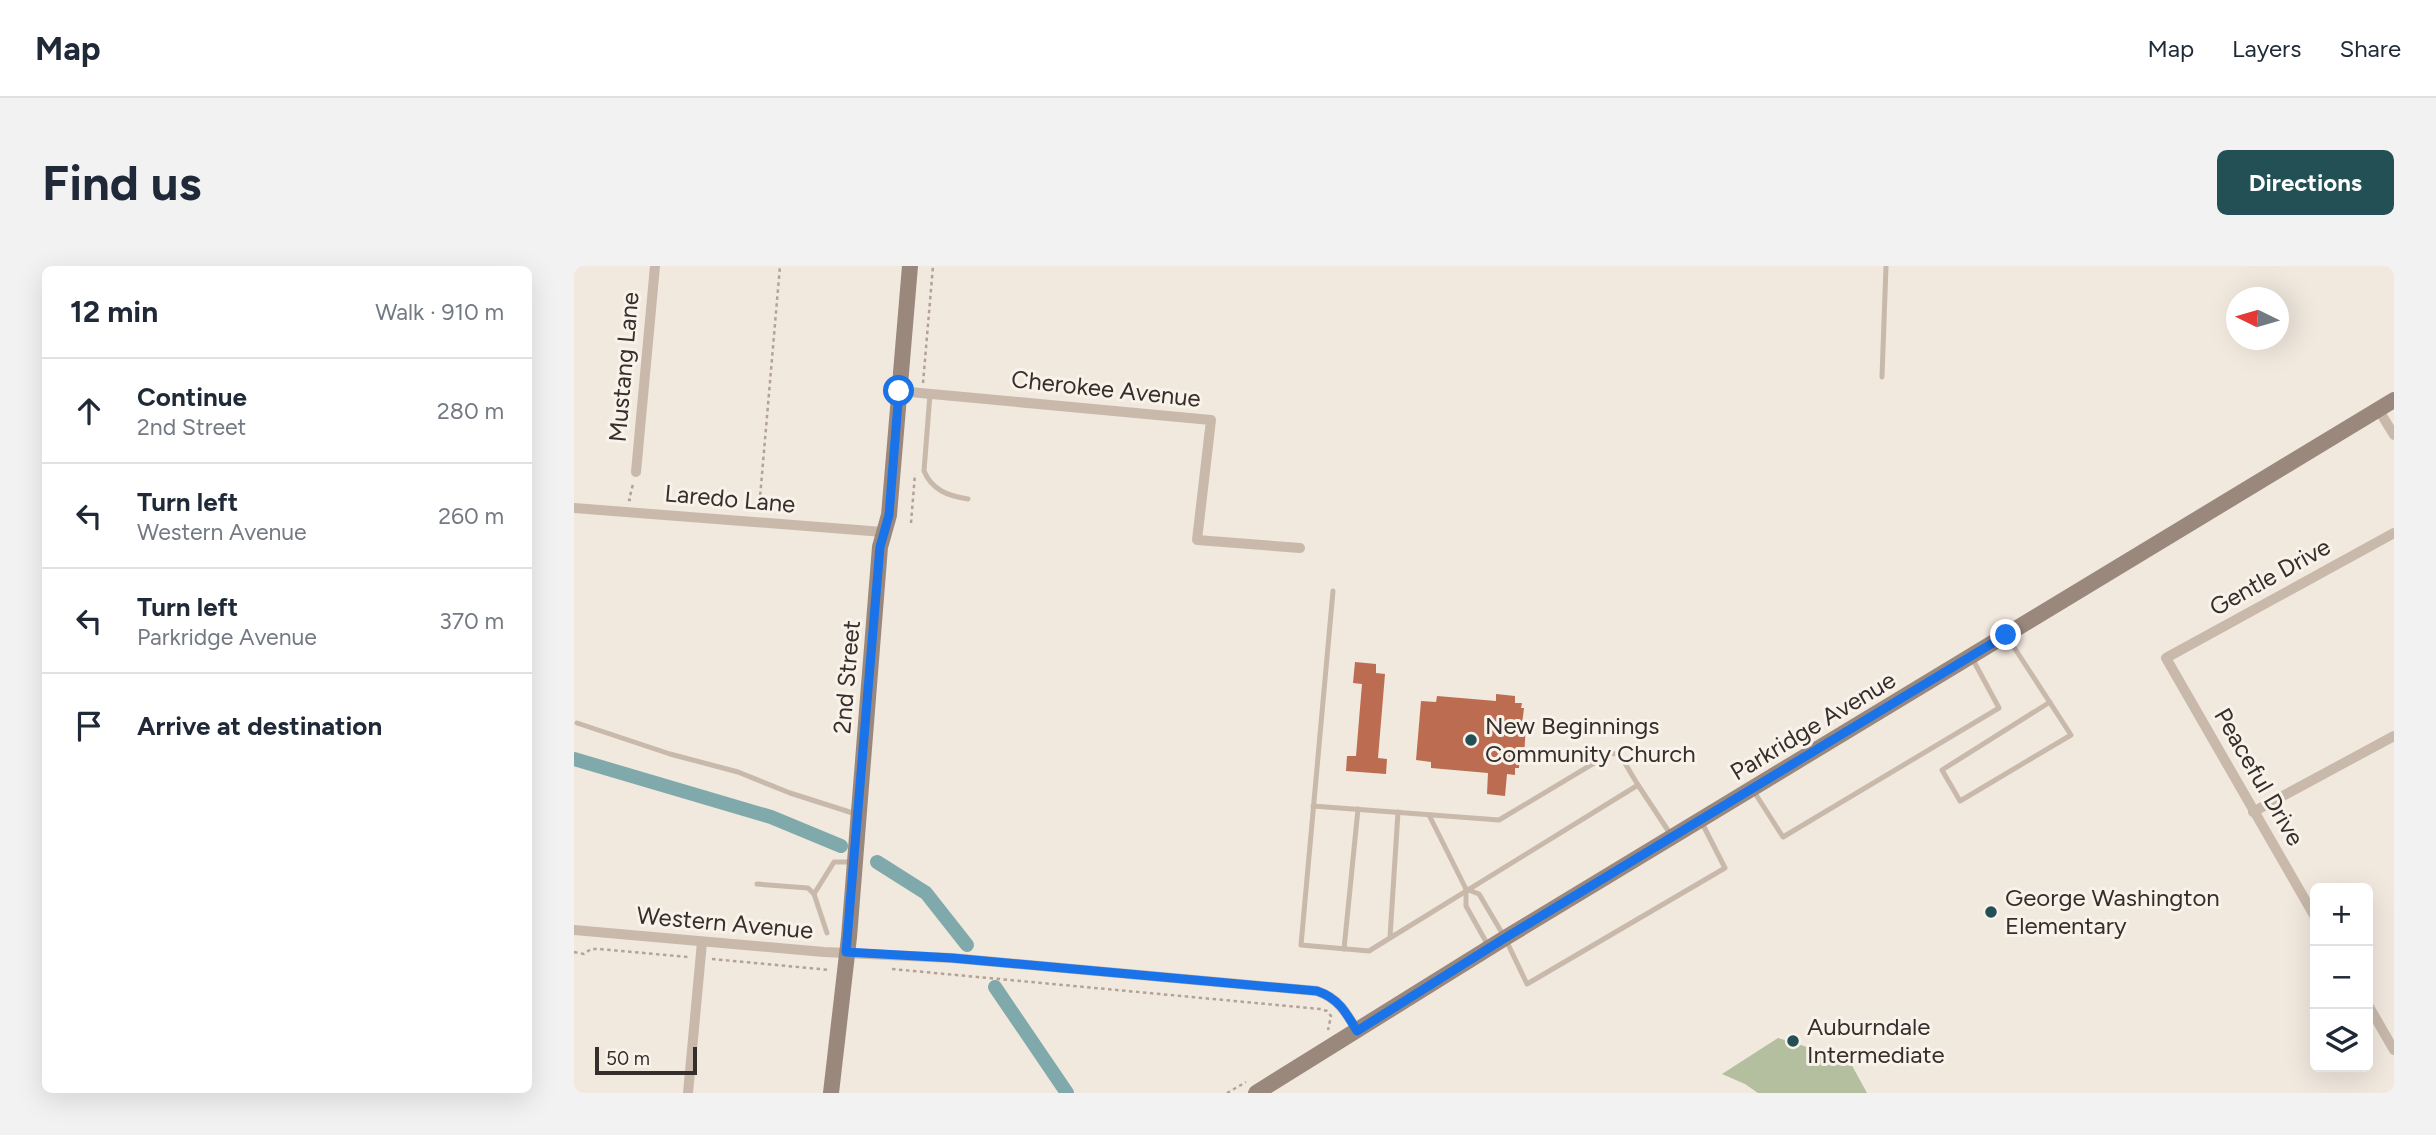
<!DOCTYPE html>
<meta charset="utf-8">
<style>
:root{--surface:#fff;--page:#f2f2f3;--text:#1f2937;--muted:#747a83;--line:#e0e1e3;--accent:#225054}
body{margin:0;font-family:Figtree,sans-serif;background:var(--page);color:var(--text)}
.controls{position:absolute;right:21px;bottom:21px;display:grid;overflow:hidden;border-radius:10px;box-shadow:0 7px 28px #0002}
.controls button{width:63px;height:63px;display:grid;place-items:center;padding:0;border:0;border-bottom:2px solid var(--line);background:var(--surface);color:var(--text);font:35px sans-serif}
.compass{position:absolute;left:1652px;top:21px;width:63px;height:63px;border-radius:50%;background:var(--surface);box-shadow:0 7px 28px #0002;rotate:275deg}
.scale{position:absolute;left:21px;bottom:18px;width:102px;box-sizing:border-box;padding-left:7px;border:4px solid #362e2a;border-top:0;font-size:19px;line-height:24px;white-space:nowrap;color:#362e2a;-webkit-text-stroke:5px #f8f2ea;paint-order:stroke}
.stop{position:absolute;width:21px;height:21px;margin:-16px;border:5px solid #1a73e8;border-radius:50%;background:#fff}
.stop.end{background:#1a73e8;border-color:#fff;box-shadow:0 2px 7px #0008}
.list{margin:0;padding:0;list-style:none}
h2{display:flex;justify-content:space-between;align-items:center;height:91px;margin:0;padding:0 28px;font-size:30px}
h2 small{font-size:23px;font-weight:400;color:var(--muted)}
.list li{display:grid;grid-template-columns:46px 1fr auto;gap:21px;align-items:center;box-sizing:border-box;height:105px;padding:0 28px;border-top:2px solid var(--line)}
.list b{display:block;font-size:26px;white-space:nowrap}
.list p{margin:0;font-size:23px;white-space:nowrap;color:var(--muted)}
.list em{font-size:23px;font-style:normal;color:var(--muted)}
.icon{flex:none;width:38px;height:38px;fill:none;stroke:currentColor;stroke-width:2;stroke-linecap:round;stroke-linejoin:round}
.map{position:relative;flex:none;width:1820px;height:827px;overflow:hidden;border-radius:10px}
header{display:flex;align-items:center;gap:42px;box-sizing:border-box;height:98px;padding:0 35px;background:var(--surface);border-bottom:2px solid var(--line)}
header strong{font-size:33px}
nav{display:flex;gap:38px;margin-inline-start:auto;font-size:24px}
.intro{display:flex;align-items:center;justify-content:space-between;box-sizing:border-box;height:168px;padding:0 42px}
h1{margin:0;font-size:49px}
.button{padding:18px 32px;border-radius:10px;background:var(--accent);color:#fff;font-size:24px;font-weight:700}
main{display:flex;gap:42px;padding:0 42px}
aside{flex:1;background:var(--surface);border-radius:10px;box-shadow:0 7px 28px #0002}
.map>svg:first-child{display:block}
.green{fill:#b3bf9f}
.lines{fill:none;stroke-linecap:round;stroke-linejoin:round}
.canal{stroke:#7fa9ab;stroke-width:14}
.building{fill:#bc6d51}
.path{stroke:#b4a395;stroke-width:2.5;stroke-dasharray:3.5 3.5;stroke-linecap:butt}
.lane{stroke:#c8b9ab;stroke-width:5}
.street{stroke:#c8b9ab;stroke-width:10}
.secondary{stroke:#9b887c;stroke-width:16}
.route{stroke:#1a73e8;stroke-width:9}
.poi-dot{fill:#225054;stroke:#f8f2ea;stroke-width:2.5}
.labels{text-anchor:middle;stroke-width:6;stroke-linejoin:round;paint-order:stroke}
.street-label{font-size:24px;fill:#362e2a;stroke:#f8f2ea}
.poi-label{font-size:24px;fill:#362e2a;stroke:#f8f2ea;text-anchor:start}
</style>
<header>
<strong>Map</strong>
<nav><a>Map</a><a>Layers</a><a>Share</a></nav>
</header>
<div class="intro"><h1>Find us</h1><a class="button">Directions</a></div>
<main>
<aside>
<h2>12 min<small>Walk · 910 m</small></h2>
<ul class="list">
<li><svg class="icon" aria-label="ahead" viewBox="0 0 24 24"><path d="M12 20V5M6 11l6-6 6 6"/></svg><div><b>Continue</b><p>2nd Street</p></div><em>280 m</em></li>
<li><svg class="icon" aria-label="left" viewBox="0 0 24 24"><path d="M17 20v-9H6M10 6l-5 5 5 5"/></svg><div><b>Turn left</b><p>Western Avenue</p></div><em>260 m</em></li>
<li><svg class="icon" aria-label="left" viewBox="0 0 24 24"><path d="M17 20v-9H6M10 6l-5 5 5 5"/></svg><div><b>Turn left</b><p>Parkridge Avenue</p></div><em>370 m</em></li>
<li><svg class="icon" aria-label="arrive" viewBox="0 0 24 24"><path d="M6 21V4h12l-3 4 3 4H6"/></svg><div><b>Arrive at destination</b></div></li>
</ul>
</aside>
<div class="map">
<svg width="1820" height="827" viewBox="0 0 1820 827">
<rect width="100%" height="100%" fill="#f1e8de"/>
<polygon class="green" points="1204,772 1275,794 1293,827 1184,827 1171,818 1148,808"/>
<g class="lines">
<g class="canal">
<polyline points="0,493 197,551 267,580"/>
<polyline points="303,596 352,627 393,679"/>
<polyline points="421,721 493,827"/>
</g>
</g>
<g class="building">
<polygon points="781,396 802,398 802,407 811,408 804,492 813,493 812,508 772,505 773,490 782,490 788,418 779,417"/>
<polygon points="922,428 941,430 941,437 948,437 947,442 950,442 948,458 952,459 950,490 946,489 945,502 941,502 941,509 933,508 931,530 913,528 914,507 857,502 857,496 842,494 847,435 862,436 863,430 922,435"/>
</g>
<g class="lines">
<g class="path">
<polyline points="349,117 359,0"/>
<polyline points="57,234 55,234 59,218"/>
<polyline points="185,243 206,0"/>
<polyline points="337,257 341,208"/>
<polyline points="0,686 10,688 17,683 25,683 114,691"/>
<polyline points="138,693 256,704"/>
<polyline points="318,703 746,743 753,745 757,750 754,764"/>
<polyline points="653,827 672,816"/>
</g>
<g class="lane">
<polyline points="1308,111 1312,0"/>
<path d="M356,128L350,205C358,224 374,230 394,233"/>
<polyline points="1434,372 1497,469 1386,535 1368,504 1476,436"/>
<polyline points="3,457 96,488 164,506 216,527 282,548"/>
<polyline points="1064,519 1097,569"/>
<polyline points="1179,524 1209,571 1425,442 1398,392"/>
<polyline points="739,540 925,554 1037,487 1046,489 1064,519 795,685 727,679 759,325"/>
<polyline points="855,549 892,623 892,640 915,681"/>
<polyline points="183,618 234,622 240,628 253,667"/>
<polyline points="892,623 905,628 931,672 953,718 1151,602 1128,557"/>
<polyline points="240,628 260,596 278,596"/>
<polyline points="816,671 824,546"/>
<polyline points="770,683 784,543"/>
</g>
<g class="street">
<polyline points="325,125 637,154 623,274 726,282"/>
<polyline points="1804,143 1820,169"/>
<polyline points="62,206 81,0"/>
<polyline points="0,242 309,266"/>
<polyline points="1679,546 1820,470"/>
<polyline points="1741,651 1592,392 1820,267"/>
<path d="M0,664L250,686L378,692L743,725C764,732 772,746 783,765"/>
<polyline points="1794,739 1820,784"/>
<polyline points="114,827 128,676"/>
</g>
<g class="secondary">
<polyline points="257,827 275,671 306,281 315,249 336,0"/>
<polyline points="682,827 931,672 1820,134"/>
</g>
</g>
<g class="lines">
<path class="route" d="M325,125L315,249L306,281L272,686L378,692L743,725C764,732 772,746 783,765L931,672L1432,369"/>
</g>
<g class="poi-dot">
<circle cx="897" cy="474" r="7"/>
<circle cx="1417" cy="646" r="7"/>
<circle cx="1219" cy="775" r="7"/>
</g>
<g class="labels">
<g class="street-label">
<text transform="translate(50 101) rotate(-85)" y="8">Mustang Lane</text>
<text transform="translate(532 123) rotate(6)" y="8">Cherokee Avenue</text>
<text transform="translate(156 233) rotate(5)" y="8">Laredo Lane</text>
<text transform="translate(1696 311) rotate(-29)" y="8">Gentle Drive</text>
<text transform="translate(273 411) rotate(-85)" y="8">2nd Street</text>
<text transform="translate(1239 460) rotate(-31)" y="8">Parkridge Avenue</text>
<text transform="translate(1685 511) rotate(60)" y="8">Peaceful Drive</text>
<text transform="translate(151 657) rotate(5)" y="8">Western Avenue</text>
</g>
<g class="poi-label">
<text x="911" y="468">New Beginnings<tspan x="911" dy="28">Community Church</tspan></text>
<text x="1431" y="640">George Washington<tspan x="1431" dy="28">Elementary</tspan></text>
<text x="1233" y="769">Auburndale<tspan x="1233" dy="28">Intermediate</tspan></text>
</g>
</g>
</svg>
<div class="controls">
<button>+</button>
<button>−</button>
<button><svg class="icon" aria-label="layers" viewBox="0 0 24 24"><path d="M12 4l9 5-9 5-9-5zM3 14l9 5 9-5"/></svg></button>
</div>
<svg class="compass" viewBox="-18 -18 36 36"><path d="M0-13l5 13h-10z" fill="#e53935"/><path d="M0 13l5-13h-10z" fill="#747a83"/></svg>
<div class="scale">50 m</div>
<div class="stop" style="left:325px;top:125px"></div>
<div class="stop end" style="left:1432px;top:369px"></div>
</div>
</main>
